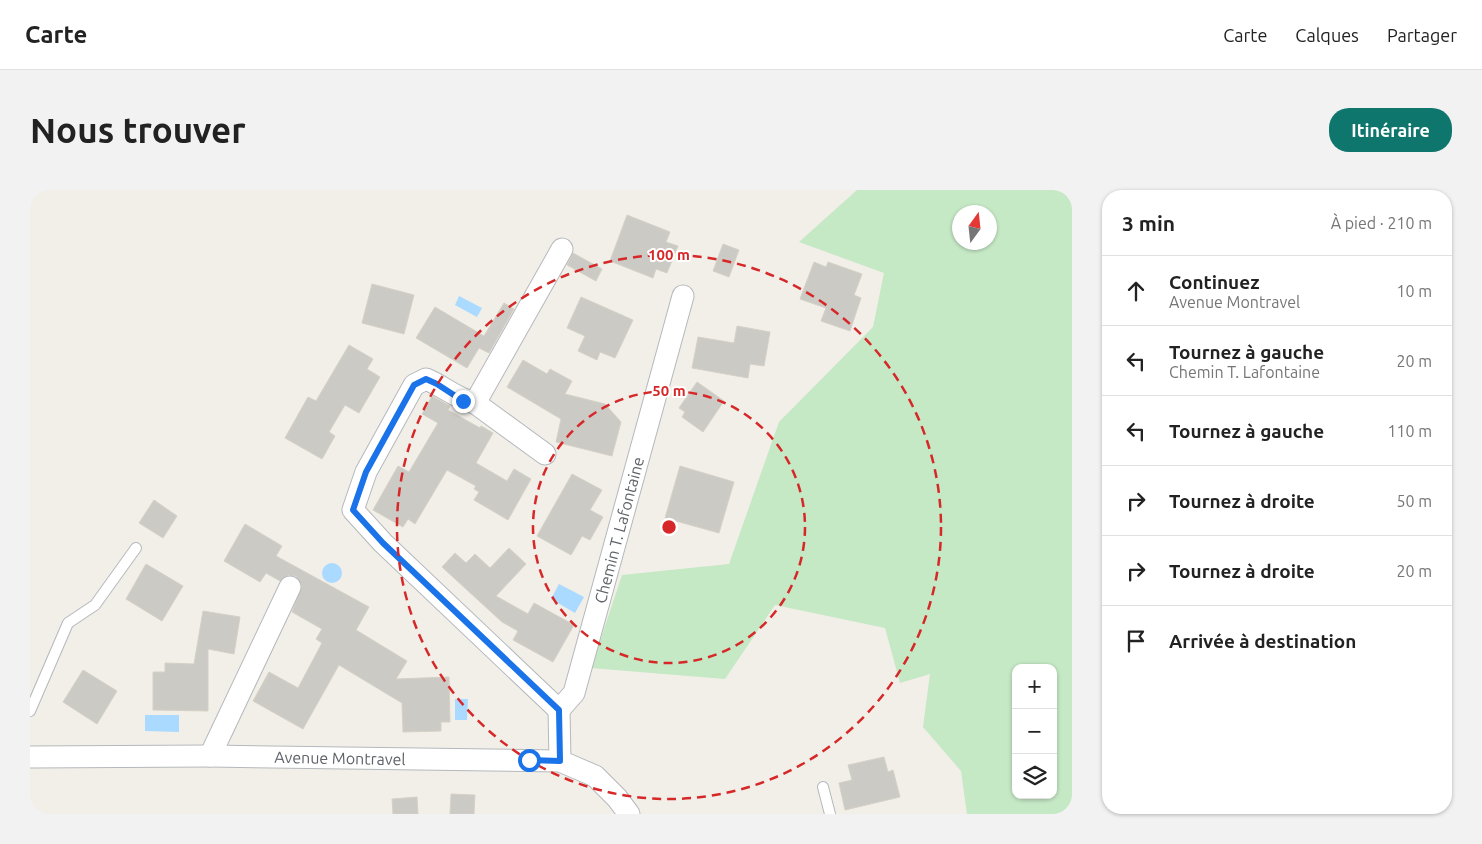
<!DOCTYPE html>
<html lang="fr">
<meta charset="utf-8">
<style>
:root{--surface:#fff;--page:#f2f2f2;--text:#222;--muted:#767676;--line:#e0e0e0;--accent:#0f766e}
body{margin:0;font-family:Ubuntu,sans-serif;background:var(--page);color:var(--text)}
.controls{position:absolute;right:15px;bottom:15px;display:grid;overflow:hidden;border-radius:10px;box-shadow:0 1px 4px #0004}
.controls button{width:45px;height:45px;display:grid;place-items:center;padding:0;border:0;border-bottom:1px solid var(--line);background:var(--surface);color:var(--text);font:25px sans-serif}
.compass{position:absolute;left:922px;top:15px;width:45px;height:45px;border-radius:50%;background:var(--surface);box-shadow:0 1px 4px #0004;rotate:15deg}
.stop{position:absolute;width:15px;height:15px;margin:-11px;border:4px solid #1a73e8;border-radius:50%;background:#fff}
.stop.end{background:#1a73e8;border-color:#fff;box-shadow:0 1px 5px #0008}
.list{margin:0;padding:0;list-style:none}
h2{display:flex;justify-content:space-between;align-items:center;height:65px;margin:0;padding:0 20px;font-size:21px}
h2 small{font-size:16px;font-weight:400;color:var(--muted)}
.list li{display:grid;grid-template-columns:32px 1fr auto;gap:15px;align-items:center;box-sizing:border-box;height:70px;padding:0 20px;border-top:1px solid var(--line)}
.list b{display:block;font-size:19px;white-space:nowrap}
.list p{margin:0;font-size:16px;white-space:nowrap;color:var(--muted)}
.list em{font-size:16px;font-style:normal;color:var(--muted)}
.icon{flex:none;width:28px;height:28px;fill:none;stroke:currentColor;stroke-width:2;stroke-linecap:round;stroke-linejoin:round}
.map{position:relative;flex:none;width:1042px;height:624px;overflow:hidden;border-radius:20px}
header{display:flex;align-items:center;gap:30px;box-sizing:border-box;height:70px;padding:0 25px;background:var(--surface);border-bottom:1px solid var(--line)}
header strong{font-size:24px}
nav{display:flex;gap:28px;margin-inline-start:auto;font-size:18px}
.intro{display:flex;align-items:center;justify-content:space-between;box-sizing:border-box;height:120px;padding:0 30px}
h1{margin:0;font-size:35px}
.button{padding:12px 22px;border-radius:20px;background:var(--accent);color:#fff;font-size:18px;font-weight:700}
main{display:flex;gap:30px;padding:0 30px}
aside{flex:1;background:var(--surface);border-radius:20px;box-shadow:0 1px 4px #0004}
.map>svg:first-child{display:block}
.green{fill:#c5e8c5;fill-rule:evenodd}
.water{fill:#aadaff}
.building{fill:#cccac5;stroke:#d6d1c6}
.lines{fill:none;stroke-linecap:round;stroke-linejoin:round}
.service-casing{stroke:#b5b8bc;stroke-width:12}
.minor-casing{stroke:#b5b8bc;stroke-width:23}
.service{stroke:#fff;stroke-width:10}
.minor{stroke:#fff;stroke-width:21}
.route{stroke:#1a73e8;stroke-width:6}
.ring{fill:none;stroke:#d62828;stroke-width:2.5;stroke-dasharray:9 6}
.labels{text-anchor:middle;stroke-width:4;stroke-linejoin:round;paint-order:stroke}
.street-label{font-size:16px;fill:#5f6368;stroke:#fff}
.centre{fill:#d62828;stroke:#fff;stroke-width:2.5}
.ring-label{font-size:15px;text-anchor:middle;font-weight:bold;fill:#d62828;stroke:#fff;stroke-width:4;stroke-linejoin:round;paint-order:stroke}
</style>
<header>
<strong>Carte</strong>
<nav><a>Carte</a><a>Calques</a><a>Partager</a></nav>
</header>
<div class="intro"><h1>Nous trouver</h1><a class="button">Itinéraire</a></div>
<main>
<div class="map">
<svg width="1042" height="624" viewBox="0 0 1042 624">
<rect width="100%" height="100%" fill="#f1efe8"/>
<path class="green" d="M827,0H1042V624H937L931,581L893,537L900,484L870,493L855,438L745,415L695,489L561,478L592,385L699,374L749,232L843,137L854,83L769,52ZM929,22H959V52H929ZM986,478H1023V605H986Z"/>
<g class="water">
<polygon points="429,106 452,118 447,127 425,115"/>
<circle cx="302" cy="383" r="10"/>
<polygon points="529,394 554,407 545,423 521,409"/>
<polygon points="425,509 438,509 437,530 425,530"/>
<polygon points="115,525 149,525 149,542 115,541"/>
</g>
<g class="building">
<polygon points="597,25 640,42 636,52 648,56 637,83 626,79 623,88 580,71"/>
<polygon points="693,54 709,60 699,87 683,81"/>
<polygon points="543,63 572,79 566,91 537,75"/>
<polygon points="784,72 796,77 798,72 832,84 824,105 831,108 820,141 791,131 796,118 770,109"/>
<polygon points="342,94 384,105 374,144 332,133"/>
<polygon points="551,107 603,130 585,168 570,162 567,170 548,161 555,146 537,138"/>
<polygon points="474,113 484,119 459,163 449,158 437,178 386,148 405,117 454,146"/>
<polygon points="707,136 740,142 734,176 720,174 718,188 662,178 668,147 704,153"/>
<polygon points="319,155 343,169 337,179 350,187 329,223 315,215 299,242 305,246 292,269 255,248 278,207 286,211"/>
<polygon points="493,170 517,184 520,179 542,191 535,204 575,214 591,232 582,266 526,252 531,229 477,197"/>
<polygon points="667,192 694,211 673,242 652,227 655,222 649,218"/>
<polygon points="402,206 420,216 418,220 450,238 451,236 463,243 446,273 477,291 484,279 501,289 478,330 444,310 449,302 444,299 446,296 417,280 385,334 378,329 373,337 343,320 368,276 379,282 408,233 392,224"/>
<polygon points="650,276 704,292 689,343 635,328"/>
<polygon points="542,284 572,300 560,320 573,327 560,350 552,346 541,365 507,346"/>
<polygon points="124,310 147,326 133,348 109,333"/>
<polygon points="215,334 252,356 246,366 339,417 326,440 377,471 366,489 419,487 420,532 411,532 411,541 373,542 372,513 309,475 273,539 223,511 239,482 268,498 292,453 286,449 292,439 262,422 272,396 266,386 258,385 250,391 236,383 230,392 194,371"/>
<polygon points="479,358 496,374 466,406 498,424 504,413 544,435 523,472 483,450 488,441 472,432 412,377 425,363 436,373 445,364 460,378"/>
<polygon points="116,374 153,396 132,431 96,409"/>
<polygon points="173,421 210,427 204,464 178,459 178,521 123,520 123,482 135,482 135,473 164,474"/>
<polygon points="53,480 87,501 67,534 33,512"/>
<polygon points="854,567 858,582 863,580 870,607 815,620 809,593 822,590 818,575"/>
<polygon points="421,604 445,605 444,624 420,624"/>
<polygon points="387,607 388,624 363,624 362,609"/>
</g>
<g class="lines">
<g class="service-casing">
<g id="service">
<polyline points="0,521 38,433 65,415 106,358"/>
<polyline points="793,597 800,624"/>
</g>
</g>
<g class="minor-casing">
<g id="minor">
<polyline points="445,213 532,59"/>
<path d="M515,264L445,213C427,209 413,196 396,189L384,195L336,282L323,320L353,353L529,520"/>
<polyline points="180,566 260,397"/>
<polyline points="0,567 180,566 530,571 565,586 587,608 599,624"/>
<polyline points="530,571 529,520 544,503 653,106"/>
</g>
</g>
<use href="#service" class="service"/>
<use href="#minor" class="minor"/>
</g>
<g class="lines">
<polyline class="route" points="433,211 407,194 396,189 384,195 336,282 323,320 353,353 529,520 530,571 499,570"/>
</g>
<g class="ring">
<circle cx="639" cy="337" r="136"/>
<circle cx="639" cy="337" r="272"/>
</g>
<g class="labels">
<g class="street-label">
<text transform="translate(589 340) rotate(-75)" y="6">Chemin T. Lafontaine</text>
<text transform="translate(310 568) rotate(1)" y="6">Avenue Montravel</text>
</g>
</g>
<circle cx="639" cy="337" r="8" class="centre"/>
<g class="ring-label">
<text x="639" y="70">100 m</text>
<text x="639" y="206">50 m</text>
</g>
</svg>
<div class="controls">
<button>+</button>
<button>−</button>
<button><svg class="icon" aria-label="layers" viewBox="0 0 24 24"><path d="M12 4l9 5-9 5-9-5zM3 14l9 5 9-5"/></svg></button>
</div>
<svg class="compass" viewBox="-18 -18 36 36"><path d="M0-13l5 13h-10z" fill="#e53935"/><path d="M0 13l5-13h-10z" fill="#767676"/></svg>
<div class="stop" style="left:499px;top:570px"></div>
<div class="stop end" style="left:433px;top:211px"></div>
</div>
<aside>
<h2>3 min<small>À pied · 210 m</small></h2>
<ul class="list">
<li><svg class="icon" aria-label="ahead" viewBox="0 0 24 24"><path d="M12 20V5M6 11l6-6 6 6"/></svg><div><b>Continuez</b><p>Avenue Montravel</p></div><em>10 m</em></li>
<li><svg class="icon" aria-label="left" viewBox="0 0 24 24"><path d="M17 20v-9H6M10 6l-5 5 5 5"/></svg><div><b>Tournez à gauche</b><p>Chemin T. Lafontaine</p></div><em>20 m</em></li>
<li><svg class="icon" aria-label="left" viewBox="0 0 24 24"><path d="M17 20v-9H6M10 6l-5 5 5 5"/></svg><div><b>Tournez à gauche</b></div><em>110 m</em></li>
<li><svg class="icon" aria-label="right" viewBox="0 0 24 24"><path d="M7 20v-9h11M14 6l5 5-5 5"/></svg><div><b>Tournez à droite</b></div><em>50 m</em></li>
<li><svg class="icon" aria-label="right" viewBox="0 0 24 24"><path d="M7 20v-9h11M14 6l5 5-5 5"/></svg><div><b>Tournez à droite</b></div><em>20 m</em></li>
<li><svg class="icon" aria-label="arrive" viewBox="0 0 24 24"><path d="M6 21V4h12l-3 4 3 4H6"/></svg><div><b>Arrivée à destination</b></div></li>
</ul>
</aside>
</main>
